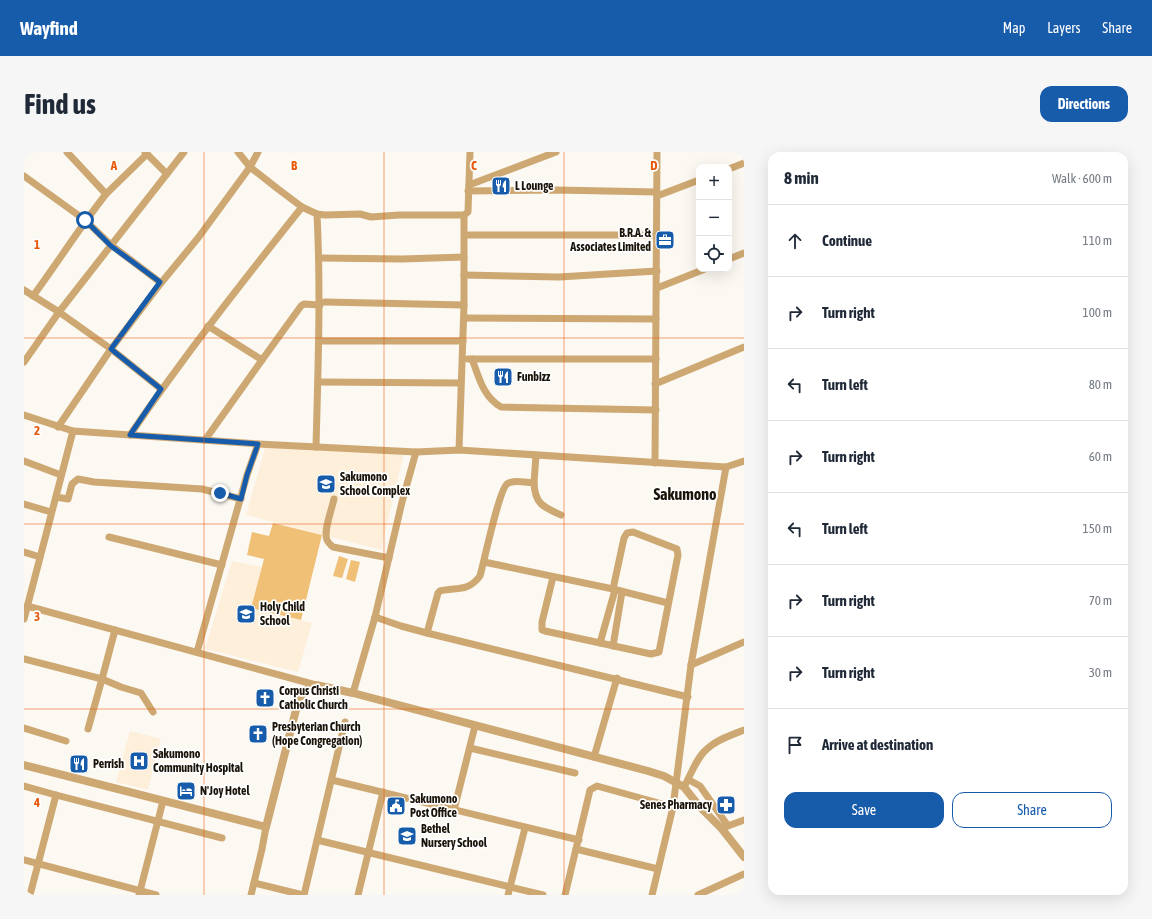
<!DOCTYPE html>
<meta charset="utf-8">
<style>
:root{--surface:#fff;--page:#f6f6f7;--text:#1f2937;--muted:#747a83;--line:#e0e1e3;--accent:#175bab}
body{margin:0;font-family:"Asap Condensed",sans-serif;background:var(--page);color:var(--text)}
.controls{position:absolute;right:12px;top:12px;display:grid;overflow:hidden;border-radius:8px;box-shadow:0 4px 16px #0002}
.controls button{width:36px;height:36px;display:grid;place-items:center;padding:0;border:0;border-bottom:1px solid var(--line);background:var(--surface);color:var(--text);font:20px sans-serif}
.stop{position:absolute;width:12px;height:12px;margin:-9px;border:3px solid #175bab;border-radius:50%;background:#fff}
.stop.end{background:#175bab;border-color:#fff;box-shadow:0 1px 4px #0008}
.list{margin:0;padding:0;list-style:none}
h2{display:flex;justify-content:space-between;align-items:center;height:52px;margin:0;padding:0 16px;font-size:17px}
h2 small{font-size:13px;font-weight:400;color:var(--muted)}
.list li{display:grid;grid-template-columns:26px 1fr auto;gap:12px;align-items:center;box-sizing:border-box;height:72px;padding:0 16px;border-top:1px solid var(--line)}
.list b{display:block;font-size:15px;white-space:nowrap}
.list em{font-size:13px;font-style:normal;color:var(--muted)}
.actions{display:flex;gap:8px;padding:12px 16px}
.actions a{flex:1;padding:9px 0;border:1px solid var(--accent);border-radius:12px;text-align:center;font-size:14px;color:var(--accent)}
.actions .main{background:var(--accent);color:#fff}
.icon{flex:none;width:22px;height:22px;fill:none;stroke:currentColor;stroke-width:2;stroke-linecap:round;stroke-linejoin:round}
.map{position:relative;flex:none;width:720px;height:743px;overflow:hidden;border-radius:12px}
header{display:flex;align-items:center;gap:24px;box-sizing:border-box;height:56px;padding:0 20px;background:var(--accent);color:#fff}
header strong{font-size:19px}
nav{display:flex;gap:22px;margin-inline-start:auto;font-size:14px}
.intro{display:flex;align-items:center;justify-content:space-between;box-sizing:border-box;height:96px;padding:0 24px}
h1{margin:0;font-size:28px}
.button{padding:10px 18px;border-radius:12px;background:var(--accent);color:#fff;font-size:14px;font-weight:700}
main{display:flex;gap:24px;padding:0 24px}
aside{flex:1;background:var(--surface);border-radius:12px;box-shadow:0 4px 16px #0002}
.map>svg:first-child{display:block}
.built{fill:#feefda}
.green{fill:#f1c077}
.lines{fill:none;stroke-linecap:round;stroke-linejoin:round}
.minor{stroke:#cea872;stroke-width:7}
.tertiary{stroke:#cea872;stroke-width:8}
.route{stroke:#175bab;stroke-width:5}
.grid{fill:none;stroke:#e8590c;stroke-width:1;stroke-opacity:0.55}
.labels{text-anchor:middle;stroke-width:3.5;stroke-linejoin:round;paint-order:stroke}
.poi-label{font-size:12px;font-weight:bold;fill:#1a1309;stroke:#fff;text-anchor:start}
.district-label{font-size:16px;font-weight:bold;fill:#1a1309;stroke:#fff}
.grid-label{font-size:13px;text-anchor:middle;font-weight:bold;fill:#e8590c;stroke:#fff;stroke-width:3.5;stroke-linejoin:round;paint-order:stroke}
</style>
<header>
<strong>Wayfind</strong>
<nav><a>Map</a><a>Layers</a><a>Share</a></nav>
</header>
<div class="intro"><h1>Find us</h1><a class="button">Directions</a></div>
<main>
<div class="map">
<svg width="720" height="743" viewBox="0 0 720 743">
<rect width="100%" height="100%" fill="#fcf8f2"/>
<g class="built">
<polygon points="242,293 380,301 357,398 222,363"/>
<polygon points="208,409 238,415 227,456 288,471 274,520 181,497"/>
<polygon points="106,579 137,587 124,638 92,630"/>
</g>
<g class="green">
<polygon points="249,371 298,383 277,468 227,456 240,407 223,403 228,380 245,384"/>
<polygon points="315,404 324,407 318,426 309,424"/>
<polygon points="327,408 336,410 331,430 322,427"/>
</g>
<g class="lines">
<g class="minor">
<polyline points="121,0 143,22"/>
<polyline points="214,0 226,15 254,37 278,55 293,62 301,63 336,62 347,65 375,63 440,63"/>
<polyline points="705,17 720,11"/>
<polyline points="0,24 61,68 87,93 137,131"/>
<polyline points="445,33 532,0"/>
<polyline points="444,39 532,38 633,40"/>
<polyline points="82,42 123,2"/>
<polyline points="633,44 675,28"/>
<polyline points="441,83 633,83"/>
<polyline points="295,106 378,107 440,105"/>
<polyline points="705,107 720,101"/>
<polyline points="440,123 535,125 633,119"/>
<polyline points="633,136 681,117"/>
<polyline points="0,138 35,160 87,197 137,237"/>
<path d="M9,144C34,110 56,75 82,42L43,0"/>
<polyline points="301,150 440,153"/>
<polyline points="440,166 632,167"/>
<polyline points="184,174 238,208 277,154 280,152 296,153"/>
<polyline points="295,189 439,189"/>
<polyline points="444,207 632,207"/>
<path d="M448,207C455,225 459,245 477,255L632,258"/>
<polyline points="0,210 35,160 160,0"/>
<polyline points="294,230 437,231"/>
<polyline points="631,232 720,195"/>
<polyline points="0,263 49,279 234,292 392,300 435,298 702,315 720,309"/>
<polyline points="34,275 87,197 137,131 174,86 226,15 234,0"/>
<path d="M106,283C160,204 219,129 278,55"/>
<polyline points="181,288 238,208"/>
<path d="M292,295C294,217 297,140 293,62"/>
<polyline points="435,298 440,153 440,63 444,60 446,0"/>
<polyline points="0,309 37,323"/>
<polyline points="631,311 633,0"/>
<path d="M510,331C511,352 519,355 537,363"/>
<polyline points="32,345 44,347 48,332 54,327 70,330 178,337 217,347"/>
<path d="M310,347C308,357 299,379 303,388C304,391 307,393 309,395L365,406"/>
<polyline points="0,352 27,360"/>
<polyline points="85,385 198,413"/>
<polyline points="0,400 16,405"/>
<polyline points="460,410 589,437 644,451"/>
<polyline points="529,425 518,470 518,478 521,479 627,502 635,500 654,403 653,397 609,380 603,381 600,386 589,437"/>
<polyline points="3,454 292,533"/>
<polyline points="351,465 377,474 403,481 664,545"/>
<polyline points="0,467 49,279"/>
<path d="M403,481L414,441L416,439C433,435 444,440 456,424C460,410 475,338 483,332C489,327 503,331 510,331L512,303"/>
<polyline points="576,491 591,438"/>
<polyline points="589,494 598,440"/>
<polyline points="173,500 223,323 234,292"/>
<polyline points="0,507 78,527 91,478"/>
<polyline points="667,513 720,490"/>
<polyline points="329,541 351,465 378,350 392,300"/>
<polyline points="0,576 42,589"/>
<polyline points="64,577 78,527 97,535 117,541 129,560"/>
<polyline points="446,596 551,621"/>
<polyline points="570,605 593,526"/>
<polyline points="308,628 555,688"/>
<polyline points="665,628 676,634 704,674"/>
<polyline points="0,634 32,643 198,686"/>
<path d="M660,635C667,623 672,606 683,597C693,587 708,583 720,578"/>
<polyline points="430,658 451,574"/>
<polyline points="701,675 720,668"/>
<polyline points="293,688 519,743"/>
<polyline points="552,697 634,717"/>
<polyline points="0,708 132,743"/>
<polyline points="230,731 279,743"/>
<polyline points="6,743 32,643"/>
<polyline points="115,743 139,649"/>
<polyline points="227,743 238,697 242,675"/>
<polyline points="280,743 321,570"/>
<polyline points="334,743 359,640"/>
<polyline points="484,743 501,676"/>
<polyline points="541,743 566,638 573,634 649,655"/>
<polyline points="628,743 649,655 667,513 702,315"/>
<polyline points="674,743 720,722"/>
</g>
<polyline class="tertiary" points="0,613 242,675 275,546 282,538 292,533 329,541 624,619 640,624 660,635 675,654 698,677 720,705"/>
</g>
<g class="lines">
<polyline class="route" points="61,68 87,94 136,130 87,197 137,237 106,283 234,292 223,323 217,347 196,341"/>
</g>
<path class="grid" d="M180,0V743M360,0V743M540,0V743M0,186H720M0,372H720M0,557H720"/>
<defs>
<g id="restaurant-square" transform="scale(1)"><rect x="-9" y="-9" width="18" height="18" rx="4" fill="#175bab" stroke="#fff"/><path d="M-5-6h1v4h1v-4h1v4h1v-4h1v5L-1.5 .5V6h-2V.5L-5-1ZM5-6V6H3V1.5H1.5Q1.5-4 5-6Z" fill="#fff"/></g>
<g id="office-square" transform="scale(1)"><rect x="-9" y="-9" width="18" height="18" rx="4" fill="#175bab" stroke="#fff"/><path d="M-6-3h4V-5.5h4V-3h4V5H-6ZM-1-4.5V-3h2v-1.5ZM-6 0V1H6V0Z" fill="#fff"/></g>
<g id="school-square" transform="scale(1)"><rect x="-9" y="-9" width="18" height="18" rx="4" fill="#175bab" stroke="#fff"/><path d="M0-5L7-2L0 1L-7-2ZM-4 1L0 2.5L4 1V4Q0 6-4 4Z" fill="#fff"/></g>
<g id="church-square" transform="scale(1)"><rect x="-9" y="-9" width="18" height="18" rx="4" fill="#175bab" stroke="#fff"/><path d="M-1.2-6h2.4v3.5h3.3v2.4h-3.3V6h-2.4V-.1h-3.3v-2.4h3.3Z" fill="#fff"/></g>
<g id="hospital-square" transform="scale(1)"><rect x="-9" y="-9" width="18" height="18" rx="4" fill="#175bab" stroke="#fff"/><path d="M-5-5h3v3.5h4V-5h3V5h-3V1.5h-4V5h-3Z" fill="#fff"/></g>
<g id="hotel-square" transform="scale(1)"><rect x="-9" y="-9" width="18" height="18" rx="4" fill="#175bab" stroke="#fff"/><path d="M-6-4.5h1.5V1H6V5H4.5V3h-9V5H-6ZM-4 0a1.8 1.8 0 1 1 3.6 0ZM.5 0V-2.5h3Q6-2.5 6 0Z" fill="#fff"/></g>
<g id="pharmacy-square" transform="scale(1)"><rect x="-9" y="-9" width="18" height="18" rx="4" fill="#175bab" stroke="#fff"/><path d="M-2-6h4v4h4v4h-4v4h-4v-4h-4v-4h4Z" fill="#fff"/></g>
<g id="civic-square" transform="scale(1)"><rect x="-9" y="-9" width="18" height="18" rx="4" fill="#175bab" stroke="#fff"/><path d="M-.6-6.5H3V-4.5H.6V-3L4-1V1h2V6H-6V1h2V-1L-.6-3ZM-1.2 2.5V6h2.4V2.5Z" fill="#fff"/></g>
</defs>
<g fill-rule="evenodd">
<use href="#restaurant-square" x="477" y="34"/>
<use href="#office-square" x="641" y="88"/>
<use href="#restaurant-square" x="479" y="225"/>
<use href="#school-square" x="302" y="332"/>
<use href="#school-square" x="222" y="462"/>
<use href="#church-square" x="241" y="546"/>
<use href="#church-square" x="234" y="582"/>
<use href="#hospital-square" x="115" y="609"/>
<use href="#restaurant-square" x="55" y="612"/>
<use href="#hotel-square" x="162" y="639"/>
<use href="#pharmacy-square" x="702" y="653"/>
<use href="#civic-square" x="372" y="654"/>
<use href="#school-square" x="383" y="684"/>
</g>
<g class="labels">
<g class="poi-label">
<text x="491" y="38">L Lounge</text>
<text x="627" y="85" text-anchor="end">B.R.A. &amp;<tspan x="627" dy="14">Associates Limited</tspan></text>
<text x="493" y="229">Funbizz</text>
<text x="316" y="329">Sakumono<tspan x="316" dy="14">School Complex</tspan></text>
<text x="236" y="459">Holy Child<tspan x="236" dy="14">School</tspan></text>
<text x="255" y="543">Corpus Christi<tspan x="255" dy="14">Catholic Church</tspan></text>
<text x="248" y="579">Presbyterian Church<tspan x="248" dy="14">(Hope Congregation)</tspan></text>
<text x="129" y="606">Sakumono<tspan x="129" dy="14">Community Hospital</tspan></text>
<text x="69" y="616">Perrish</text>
<text x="176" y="643">N'Joy Hotel</text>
<text x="386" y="651">Sakumono<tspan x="386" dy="14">Post Office</tspan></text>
<text x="688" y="657" text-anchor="end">Senes Pharmacy</text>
<text x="397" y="681">Bethel<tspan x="397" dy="14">Nursery School</tspan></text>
</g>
<g class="district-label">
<text x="661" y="348">Sakumono</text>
</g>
</g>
<g class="grid-label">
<text x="90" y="18">A</text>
<text x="270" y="18">B</text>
<text x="450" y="18">C</text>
<text x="630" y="18">D</text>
<text x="13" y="97">1</text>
<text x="13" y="283">2</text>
<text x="13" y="469">3</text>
<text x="13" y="655">4</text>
</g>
</svg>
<div class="controls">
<button>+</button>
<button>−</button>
<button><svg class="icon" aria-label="locate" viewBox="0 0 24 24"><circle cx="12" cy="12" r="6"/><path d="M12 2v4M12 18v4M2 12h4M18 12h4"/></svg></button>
</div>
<div class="stop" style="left:61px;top:68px"></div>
<div class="stop end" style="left:196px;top:341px"></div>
</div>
<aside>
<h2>8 min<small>Walk · 600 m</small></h2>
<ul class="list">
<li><svg class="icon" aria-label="ahead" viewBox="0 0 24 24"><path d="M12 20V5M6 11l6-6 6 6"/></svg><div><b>Continue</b></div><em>110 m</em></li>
<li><svg class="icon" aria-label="right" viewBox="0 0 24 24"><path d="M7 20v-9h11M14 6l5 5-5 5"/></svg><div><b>Turn right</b></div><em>100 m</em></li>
<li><svg class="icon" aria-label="left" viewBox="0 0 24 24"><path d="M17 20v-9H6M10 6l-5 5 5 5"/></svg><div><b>Turn left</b></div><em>80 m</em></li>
<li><svg class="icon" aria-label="right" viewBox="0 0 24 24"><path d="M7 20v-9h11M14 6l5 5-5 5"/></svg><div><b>Turn right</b></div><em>60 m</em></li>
<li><svg class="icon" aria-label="left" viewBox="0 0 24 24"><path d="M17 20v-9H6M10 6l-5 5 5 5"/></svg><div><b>Turn left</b></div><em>150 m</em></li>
<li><svg class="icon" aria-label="right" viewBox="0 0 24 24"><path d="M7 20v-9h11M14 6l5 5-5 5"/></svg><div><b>Turn right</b></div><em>70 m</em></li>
<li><svg class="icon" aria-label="right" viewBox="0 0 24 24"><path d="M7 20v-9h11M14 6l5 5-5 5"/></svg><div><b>Turn right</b></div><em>30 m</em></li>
<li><svg class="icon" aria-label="arrive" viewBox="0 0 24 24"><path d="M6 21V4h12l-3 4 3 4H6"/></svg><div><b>Arrive at destination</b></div></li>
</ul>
<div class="actions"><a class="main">Save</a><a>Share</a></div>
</aside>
</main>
